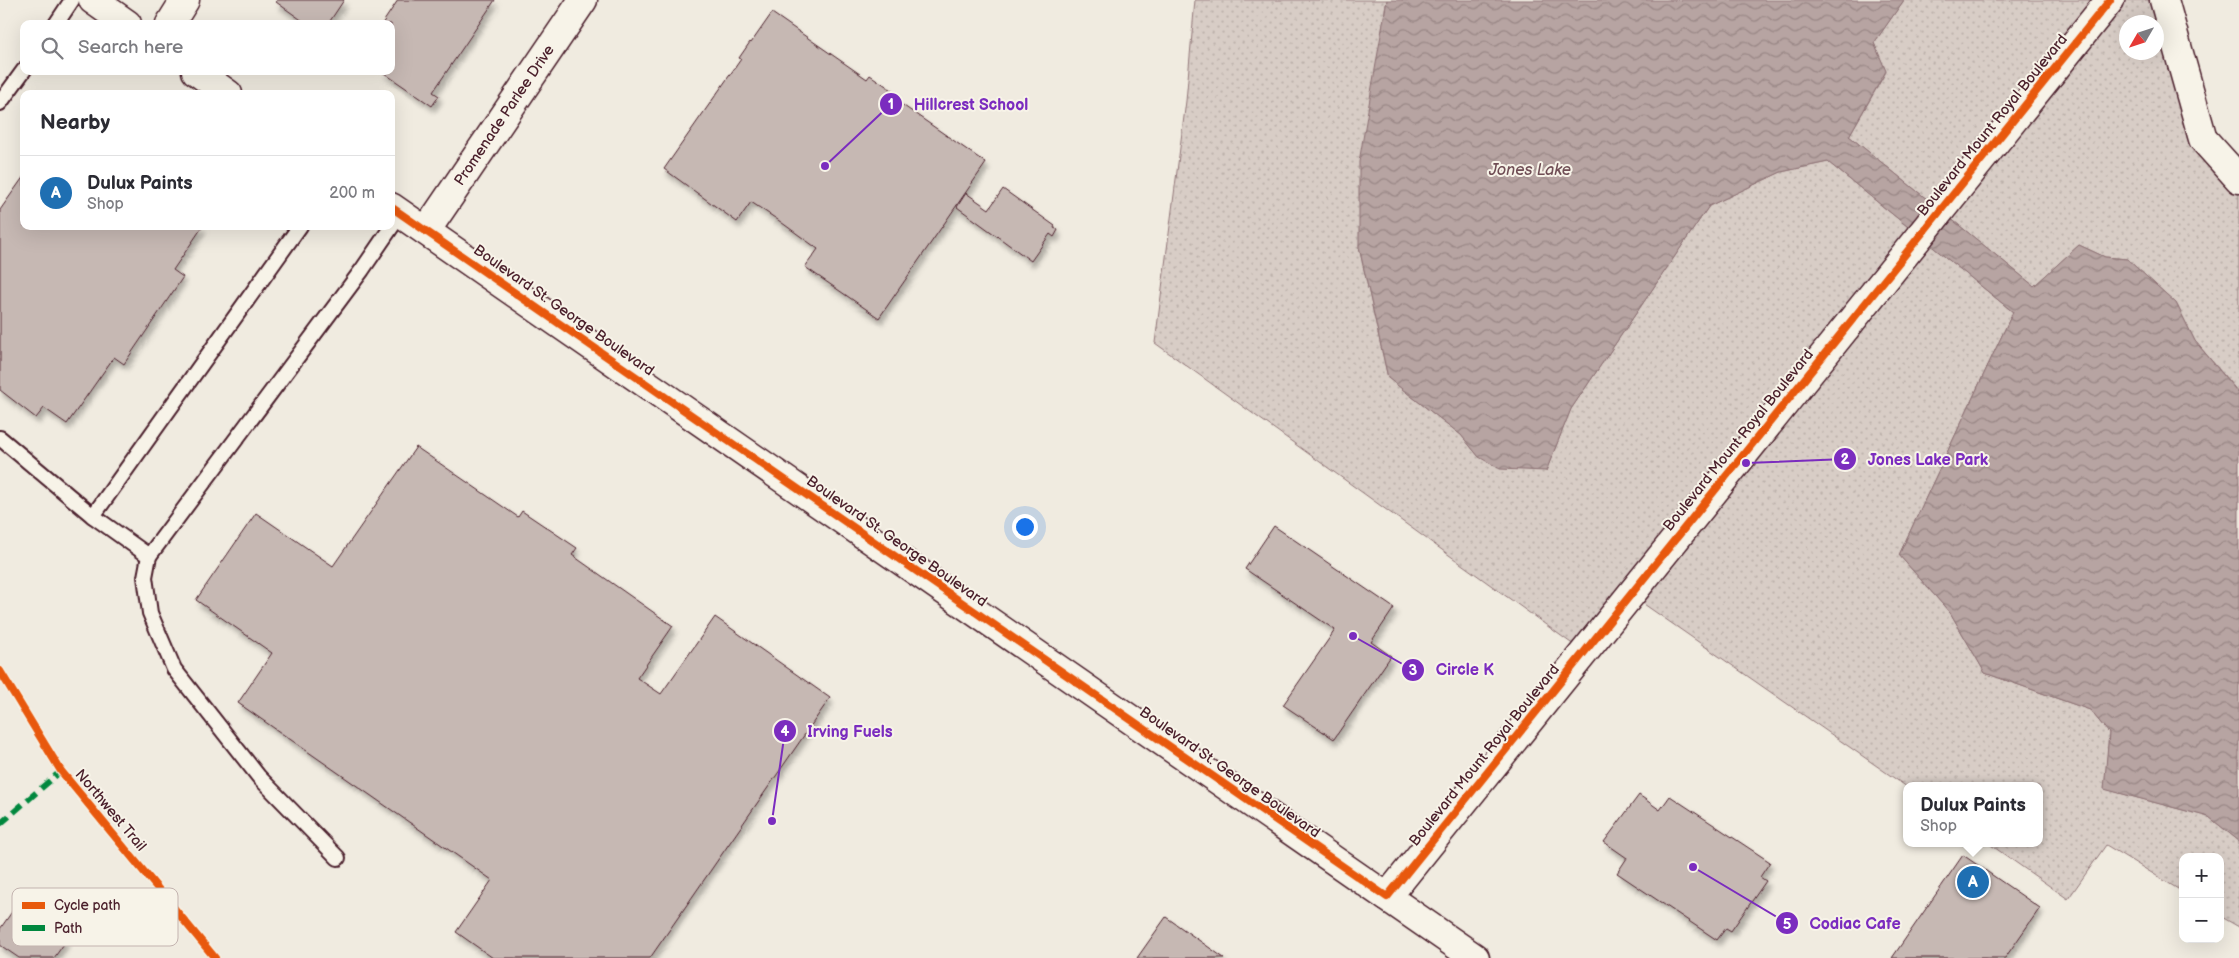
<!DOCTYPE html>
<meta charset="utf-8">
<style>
:root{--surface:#fff;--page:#f2f2f3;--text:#2b2b33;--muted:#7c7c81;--line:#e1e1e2;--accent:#1f6fb2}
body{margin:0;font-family:"Balsamiq Sans",sans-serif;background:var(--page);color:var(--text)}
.controls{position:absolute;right:15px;bottom:15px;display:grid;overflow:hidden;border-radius:10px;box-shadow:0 5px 20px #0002}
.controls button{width:45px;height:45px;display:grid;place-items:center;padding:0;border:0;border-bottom:1px solid var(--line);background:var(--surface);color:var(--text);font:25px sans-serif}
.compass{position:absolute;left:2119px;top:15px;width:45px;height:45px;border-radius:50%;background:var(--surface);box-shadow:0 5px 20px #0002;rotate:231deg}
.you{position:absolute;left:1024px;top:526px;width:18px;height:18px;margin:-12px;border:4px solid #fff;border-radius:50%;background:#1a73e8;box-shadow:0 0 0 8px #1a73e833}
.badge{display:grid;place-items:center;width:32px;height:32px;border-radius:50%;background:var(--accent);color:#fff;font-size:16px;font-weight:700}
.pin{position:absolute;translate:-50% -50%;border:2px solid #fff;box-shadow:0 1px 5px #0006}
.popup{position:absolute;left:1903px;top:782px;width:140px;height:65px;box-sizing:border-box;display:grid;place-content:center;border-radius:10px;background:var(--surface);filter:drop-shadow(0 1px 4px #0005);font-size:16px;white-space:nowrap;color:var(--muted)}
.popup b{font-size:19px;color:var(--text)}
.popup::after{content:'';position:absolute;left:50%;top:100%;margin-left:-10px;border:10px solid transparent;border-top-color:var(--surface)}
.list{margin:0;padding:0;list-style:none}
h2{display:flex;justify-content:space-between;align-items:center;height:65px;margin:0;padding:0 20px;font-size:21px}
h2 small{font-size:16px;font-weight:400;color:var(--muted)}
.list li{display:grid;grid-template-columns:32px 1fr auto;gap:15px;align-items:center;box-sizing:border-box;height:75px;padding:0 20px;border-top:1px solid var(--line)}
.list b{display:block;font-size:19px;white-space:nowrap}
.list p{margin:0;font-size:16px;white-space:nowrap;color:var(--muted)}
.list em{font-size:16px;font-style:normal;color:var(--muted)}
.icon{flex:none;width:28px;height:28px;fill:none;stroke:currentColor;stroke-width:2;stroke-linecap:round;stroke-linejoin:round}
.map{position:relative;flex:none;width:2239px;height:958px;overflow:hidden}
.search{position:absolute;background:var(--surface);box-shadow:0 5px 20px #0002;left:20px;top:20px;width:375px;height:55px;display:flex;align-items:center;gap:12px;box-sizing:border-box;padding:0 18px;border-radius:10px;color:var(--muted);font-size:19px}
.panel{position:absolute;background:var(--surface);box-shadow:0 5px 20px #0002;left:20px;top:90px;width:375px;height:140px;border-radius:10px}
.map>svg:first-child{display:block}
.park{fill:url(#park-dots);stroke:#917678;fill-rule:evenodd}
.water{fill:url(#water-waves);stroke:#8b6f72}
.building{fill:#c6b8b3;stroke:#4a1f2b;filter:url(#shadow)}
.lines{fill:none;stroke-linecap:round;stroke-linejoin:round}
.lane-casing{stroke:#4a1f2b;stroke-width:18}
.street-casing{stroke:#4a1f2b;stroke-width:31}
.secondary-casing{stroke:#4a1f2b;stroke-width:31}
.lane{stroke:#f7f3e8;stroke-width:14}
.street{stroke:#f7f3e8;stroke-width:28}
.secondary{stroke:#f7f3e8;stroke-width:28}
.quiet{stroke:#00873e;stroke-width:6;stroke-dasharray:12 6;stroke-linecap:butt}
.cycleway-casing{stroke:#f7f3e8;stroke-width:11}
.cycleway{stroke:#e8590c;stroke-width:8}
.labels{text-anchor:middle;stroke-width:4;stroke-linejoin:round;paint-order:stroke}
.street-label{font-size:15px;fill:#4a1f2b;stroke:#f7f3e8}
.water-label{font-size:16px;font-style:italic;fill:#704e55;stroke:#f7f3e8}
.key{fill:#f7f3e8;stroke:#c3b3af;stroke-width:1}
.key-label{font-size:14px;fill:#4a1f2b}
.leader{fill:none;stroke:#7b2cbf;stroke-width:2}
.callout-dot{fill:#7b2cbf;stroke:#f7f3e8;stroke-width:2}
.mark-label{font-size:15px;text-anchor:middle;font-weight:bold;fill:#fff}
.callout-label{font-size:16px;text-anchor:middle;font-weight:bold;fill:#7b2cbf;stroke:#f7f3e8;stroke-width:4;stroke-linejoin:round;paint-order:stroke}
</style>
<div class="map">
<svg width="2239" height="958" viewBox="0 0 2239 958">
<defs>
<pattern id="park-dots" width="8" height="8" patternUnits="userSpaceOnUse" patternTransform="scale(1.25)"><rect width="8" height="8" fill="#d8cdc6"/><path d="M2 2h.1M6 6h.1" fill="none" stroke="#bbb0aa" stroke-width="1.8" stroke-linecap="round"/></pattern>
<pattern id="water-waves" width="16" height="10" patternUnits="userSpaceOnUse" patternTransform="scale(1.25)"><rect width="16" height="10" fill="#b7a4a2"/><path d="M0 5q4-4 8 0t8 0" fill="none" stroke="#978584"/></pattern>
<filter id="shadow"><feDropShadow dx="3" dy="5.5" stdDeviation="2.5" flood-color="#0004"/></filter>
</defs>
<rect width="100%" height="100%" fill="#f0ebe0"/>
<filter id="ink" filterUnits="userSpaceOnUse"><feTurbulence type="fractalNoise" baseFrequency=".02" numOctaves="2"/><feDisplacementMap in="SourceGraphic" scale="10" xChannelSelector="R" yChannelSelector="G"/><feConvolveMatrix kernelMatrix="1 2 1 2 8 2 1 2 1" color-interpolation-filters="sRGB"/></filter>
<g filter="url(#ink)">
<g class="park">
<polygon points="1195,0 1387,0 1385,9 1359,247 1388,378 1461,435 1479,457 1546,471 1571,409 1709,206 1781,172 1828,162 2013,312 1899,555 1951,614 1985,673 2090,710 2109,733 2105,789 2209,817 2239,841 2239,927 2220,916 2220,857 2183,857 2183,892 2106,845 2068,899 1988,843 2039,843 2039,786 1907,787 1641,602 1596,661 1155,343 1186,101"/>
<path d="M1904,0H2164L2203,139L2239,179V393L2195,341L2176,303L2127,259L2105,257L2079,245L2034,286L1849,136L1886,72L1874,43ZM2126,22H2156V52H2126Z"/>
</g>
<polygon class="water" points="1387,0 1904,0 1874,43 1886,71 1849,136 2034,286 2079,245 2105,257 2127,259 2176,303 2195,341 2239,394 2239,841 2209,817 2104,789 2109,733 2090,710 1985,673 1951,614 1899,555 2013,312 1828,162 1781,172 1709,206 1571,409 1546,471 1500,469 1479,457 1461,435 1388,378 1359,247 1359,162"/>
<g class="building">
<polygon points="277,0 344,0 328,24 307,24 276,2"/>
<polygon points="398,0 495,0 433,92 439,96 432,106 381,71 391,71 391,24 382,24"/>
<polygon points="772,13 867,79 870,75 895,92 891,97 986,163 879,318 805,267 818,249 778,220 751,202 737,222 664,169 741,59 739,58 750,42 751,43"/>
<polygon points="24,176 24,226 203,226 173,270 183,277 124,364 114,357 67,424 44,408 36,418 0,390 0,210"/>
<polygon points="1003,189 1055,226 1054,228 1058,230 1054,237 1050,234 1031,261 957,207 966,193 989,209"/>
<polygon points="416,447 518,517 522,511 577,548 572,555 673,626 637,678 661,694 715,617 830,698 650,958 493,958 456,932 492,880 238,703 272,653 196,600 256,513 333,566"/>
<polygon points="1274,526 1394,608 1371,642 1391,656 1334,739 1283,705 1335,630 1245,569"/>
<polygon points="1639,795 1660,810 1670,796 1770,862 1760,877 1766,881 1731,931 1726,928 1717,940 1617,873 1627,858 1604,842"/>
<polygon points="1963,855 2040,908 2005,958 1892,958"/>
<polygon points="16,906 66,941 54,958 19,958 0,945 0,929"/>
<polygon points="1166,917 1224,958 1137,958"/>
</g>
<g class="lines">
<g class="lane-casing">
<g id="lane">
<polyline points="56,24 72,0"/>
<polyline points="0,103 24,70"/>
<polyline points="0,438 93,516 300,226"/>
<polyline points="93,516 149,556 362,270 401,213"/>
<polyline points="149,556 145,577 150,613 174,669 259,777 338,858"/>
</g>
</g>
<g class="street-casing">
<g id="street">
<polyline points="2164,0 2203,139 2239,179"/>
<polyline points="170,24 185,0"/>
<polyline points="426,231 583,0"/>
<polyline points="1387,897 2110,0"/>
</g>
</g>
<g class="secondary-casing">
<g id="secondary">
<polyline points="93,0 127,24"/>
<polyline points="196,71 228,94"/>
<polyline points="391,207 1475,958"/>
</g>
</g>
<use href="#lane" class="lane"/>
<use href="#street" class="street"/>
<use href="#secondary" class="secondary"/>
<polyline class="quiet" points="0,824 61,771"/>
<g class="cycleway-casing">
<g id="cycleway">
<polyline points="391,207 1387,897 2110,0"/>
<polyline points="0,671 61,771 215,958"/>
</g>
</g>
<use href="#cycleway" class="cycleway"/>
</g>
</g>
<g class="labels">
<g class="street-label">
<text transform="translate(504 115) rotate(-56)" y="5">Promenade Parlee Drive</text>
<text transform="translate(1992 125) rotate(-51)" y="5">Boulevard Mount Royal Boulevard</text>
<text transform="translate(564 310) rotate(35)" y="5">Boulevard St. George Boulevard</text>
<text transform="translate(1738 440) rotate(-51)" y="5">Boulevard Mount Royal Boulevard</text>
<text transform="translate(897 541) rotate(35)" y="5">Boulevard St. George Boulevard</text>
<text transform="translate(1484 755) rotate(-51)" y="5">Boulevard Mount Royal Boulevard</text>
<text transform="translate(1230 772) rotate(35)" y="5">Boulevard St. George Boulevard</text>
<text transform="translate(111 810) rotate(50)" y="5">Northwest Trail</text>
</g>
<g class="water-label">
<text x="1530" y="175">Jones Lake</text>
</g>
</g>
<rect x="12" y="888" width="166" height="58" rx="8" class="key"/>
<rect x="22" y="902" width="23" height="7" fill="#e8590c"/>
<rect x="22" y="925" width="23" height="6" fill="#00873e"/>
<g class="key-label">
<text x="54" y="910">Cycle path</text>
<text x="54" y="933">Path</text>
</g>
<path class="leader" d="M825 166L891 104M1746 463L1845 459M1353 636L1413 670M772 821L785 731M1693 867L1787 923"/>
<g class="callout-dot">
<circle cx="825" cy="166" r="5"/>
<circle cx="1746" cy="463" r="5"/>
<circle cx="1353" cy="636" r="5"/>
<circle cx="772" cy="821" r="5"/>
<circle cx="1693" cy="867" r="5"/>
<circle cx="891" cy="104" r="12"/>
<circle cx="1845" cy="459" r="12"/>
<circle cx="1413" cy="670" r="12"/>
<circle cx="785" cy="731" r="12"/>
<circle cx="1787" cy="923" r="12"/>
</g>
<g class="mark-label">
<text x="891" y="109">1</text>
<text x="1845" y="464">2</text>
<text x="1413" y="675">3</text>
<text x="785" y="736">4</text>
<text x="1787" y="929">5</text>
</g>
<g class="callout-label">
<text x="971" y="110">Hillcrest School</text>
<text x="1928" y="465">Jones Lake Park</text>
<text x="1465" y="675">Circle K</text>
<text x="850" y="737">Irving Fuels</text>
<text x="1855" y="929">Codiac Cafe</text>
</g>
</svg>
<div class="controls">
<button>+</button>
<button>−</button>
</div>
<svg class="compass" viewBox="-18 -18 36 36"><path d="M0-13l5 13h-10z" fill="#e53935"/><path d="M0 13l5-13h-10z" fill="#7c7c81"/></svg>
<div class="you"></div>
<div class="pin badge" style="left:1973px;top:882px">A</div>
<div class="popup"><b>Dulux Paints</b>Shop</div>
<div class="search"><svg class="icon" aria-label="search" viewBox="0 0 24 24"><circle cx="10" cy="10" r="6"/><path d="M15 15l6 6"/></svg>Search here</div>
<section class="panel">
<h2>Nearby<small></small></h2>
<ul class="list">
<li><span class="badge">A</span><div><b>Dulux Paints</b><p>Shop</p></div><em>200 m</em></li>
</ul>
</section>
</div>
